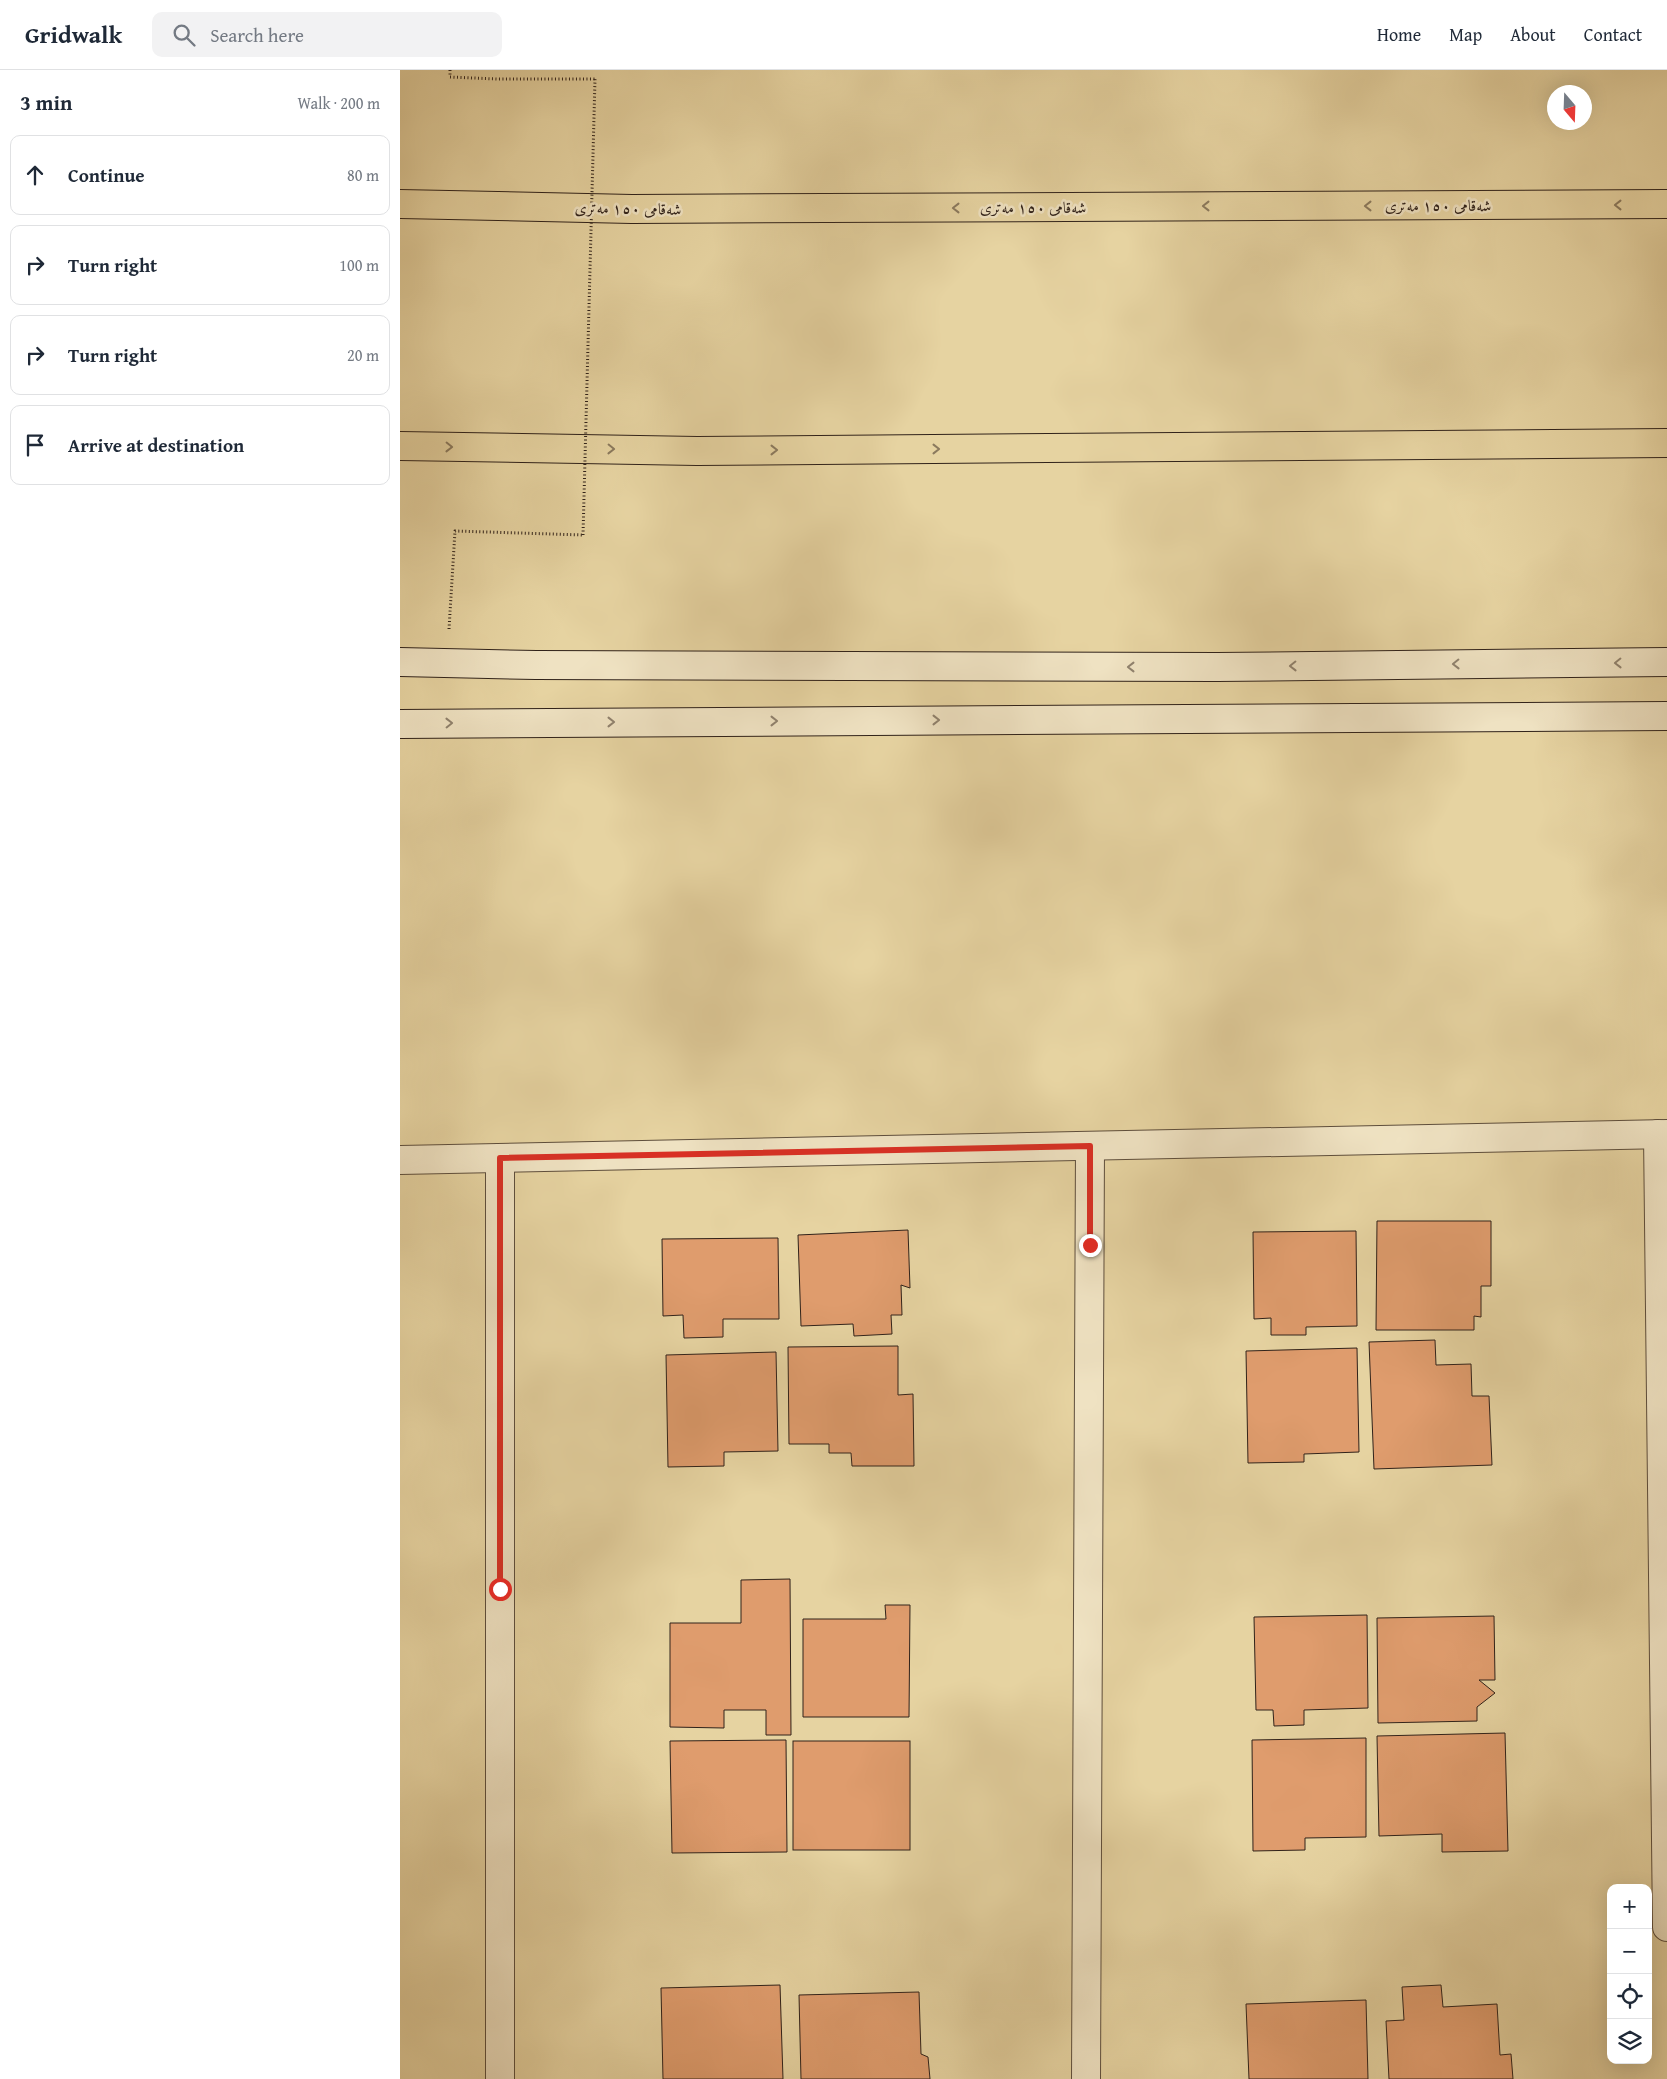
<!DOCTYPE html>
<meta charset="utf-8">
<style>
:root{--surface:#fff;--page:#f2f2f3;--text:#1f2937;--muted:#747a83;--line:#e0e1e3}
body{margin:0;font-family:"Gentium Book Plus",Amiri,serif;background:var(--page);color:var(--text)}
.controls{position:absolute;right:15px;bottom:15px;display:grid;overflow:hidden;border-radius:10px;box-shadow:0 5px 20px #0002}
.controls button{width:45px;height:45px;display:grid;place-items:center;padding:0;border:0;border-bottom:1px solid var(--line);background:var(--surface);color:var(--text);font:25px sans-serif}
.compass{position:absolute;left:1147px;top:15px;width:45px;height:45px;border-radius:50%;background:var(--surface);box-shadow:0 5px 20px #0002;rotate:161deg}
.stop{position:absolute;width:15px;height:15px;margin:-11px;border:4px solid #d93025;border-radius:50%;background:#fff}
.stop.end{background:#d93025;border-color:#fff;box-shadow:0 1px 5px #0008}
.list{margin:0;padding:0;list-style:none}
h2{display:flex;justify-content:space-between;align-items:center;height:65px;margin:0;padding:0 20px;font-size:21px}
h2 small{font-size:16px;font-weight:400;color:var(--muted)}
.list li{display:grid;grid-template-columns:32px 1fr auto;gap:15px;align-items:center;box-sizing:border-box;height:80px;margin:0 10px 10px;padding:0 10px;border:1px solid var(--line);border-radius:10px}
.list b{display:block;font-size:19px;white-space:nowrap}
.list em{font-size:16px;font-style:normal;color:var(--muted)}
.icon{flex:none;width:28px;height:28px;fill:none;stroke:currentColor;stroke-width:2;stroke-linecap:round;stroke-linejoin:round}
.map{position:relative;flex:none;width:1267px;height:2009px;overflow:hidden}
header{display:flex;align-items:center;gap:30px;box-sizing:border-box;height:70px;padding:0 25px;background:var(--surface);border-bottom:1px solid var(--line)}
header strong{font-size:24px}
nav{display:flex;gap:28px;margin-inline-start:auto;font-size:18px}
.search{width:350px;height:45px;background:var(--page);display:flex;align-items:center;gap:12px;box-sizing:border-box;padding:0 18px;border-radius:10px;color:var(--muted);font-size:19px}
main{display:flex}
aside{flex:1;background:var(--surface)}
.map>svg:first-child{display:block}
.building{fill:#df9c6d;stroke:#30221a}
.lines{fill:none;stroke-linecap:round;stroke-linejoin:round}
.street-casing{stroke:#5e4e3c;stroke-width:30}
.secondary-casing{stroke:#30221a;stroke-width:30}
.highway-casing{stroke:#30221a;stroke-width:30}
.path{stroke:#30221a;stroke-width:3;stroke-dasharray:1 2.5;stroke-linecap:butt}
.street{stroke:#efe2c2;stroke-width:28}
.secondary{stroke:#efe2c2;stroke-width:28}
.highway{stroke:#e6d3a1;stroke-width:28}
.path-bridge{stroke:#30221a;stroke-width:3;stroke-dasharray:1 2.5;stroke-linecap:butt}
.oneway{stroke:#8b7a5e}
.oneway2{stroke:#90826e}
.route{stroke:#d93025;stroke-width:6}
.labels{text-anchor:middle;stroke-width:5;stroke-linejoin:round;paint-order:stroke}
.street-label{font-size:16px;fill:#30221a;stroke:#efe2c2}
</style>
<header>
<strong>Gridwalk</strong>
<div class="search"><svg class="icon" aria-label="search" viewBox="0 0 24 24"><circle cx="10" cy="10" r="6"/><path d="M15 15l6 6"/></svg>Search here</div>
<nav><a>Home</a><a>Map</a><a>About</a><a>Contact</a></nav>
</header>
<main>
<aside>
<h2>3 min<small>Walk · 200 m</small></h2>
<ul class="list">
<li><svg class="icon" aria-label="ahead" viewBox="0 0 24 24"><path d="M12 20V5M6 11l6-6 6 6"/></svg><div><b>Continue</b></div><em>80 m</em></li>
<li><svg class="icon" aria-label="right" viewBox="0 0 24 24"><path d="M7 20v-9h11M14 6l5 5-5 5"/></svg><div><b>Turn right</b></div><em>100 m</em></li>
<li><svg class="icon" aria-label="right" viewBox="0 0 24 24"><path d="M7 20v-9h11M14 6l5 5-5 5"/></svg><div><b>Turn right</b></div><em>20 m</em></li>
<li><svg class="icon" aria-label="arrive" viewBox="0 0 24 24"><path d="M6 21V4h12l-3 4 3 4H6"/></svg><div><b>Arrive at destination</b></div></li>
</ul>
</aside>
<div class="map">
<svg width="1267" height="2009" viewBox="0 0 1267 2009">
<rect width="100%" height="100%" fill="#e6d3a1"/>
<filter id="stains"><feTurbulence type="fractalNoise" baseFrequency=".004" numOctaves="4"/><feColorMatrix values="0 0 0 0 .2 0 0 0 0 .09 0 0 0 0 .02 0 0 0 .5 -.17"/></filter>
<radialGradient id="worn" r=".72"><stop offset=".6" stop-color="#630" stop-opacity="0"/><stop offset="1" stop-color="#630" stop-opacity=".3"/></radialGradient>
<g class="building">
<polygon points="977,1151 1091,1151 1091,1216 1081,1216 1081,1247 1074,1246 1074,1260 976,1260"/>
<polygon points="508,1160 510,1218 501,1215 502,1245 491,1245 492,1264 454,1266 453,1254 401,1256 398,1165"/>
<polygon points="956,1161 957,1256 906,1257 906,1265 871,1265 871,1248 854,1249 853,1162"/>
<polygon points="378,1168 379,1249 323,1249 323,1267 284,1268 283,1245 263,1246 262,1169"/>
<polygon points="1035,1270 1036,1295 1071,1294 1072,1326 1089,1326 1092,1395 974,1399 969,1272"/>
<polygon points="498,1276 498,1325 513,1324 514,1396 452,1396 451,1383 429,1383 429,1374 389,1374 388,1277"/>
<polygon points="957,1278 959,1382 904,1384 904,1392 848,1393 846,1281"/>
<polygon points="376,1282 378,1381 324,1382 324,1396 268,1397 266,1285"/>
<polygon points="390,1509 391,1665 366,1665 366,1640 324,1640 324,1658 270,1657 270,1553 341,1553 341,1510"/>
<polygon points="485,1535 510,1535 509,1647 403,1647 403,1549 486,1549"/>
<polygon points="967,1545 968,1638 904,1640 904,1655 874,1656 873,1640 856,1640 854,1547"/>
<polygon points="1094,1546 1095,1610 1079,1610 1095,1623 1077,1637 1077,1651 978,1653 977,1548"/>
<polygon points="1105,1663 1108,1781 1042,1782 1042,1764 979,1766 977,1666"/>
<polygon points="966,1668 966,1767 905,1768 905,1780 853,1781 852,1670"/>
<polygon points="386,1670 387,1782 272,1783 270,1671"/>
<rect x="393" y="1671" width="117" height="109"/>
<polygon points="380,1915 383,2009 263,2009 261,1918"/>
<polygon points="1041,1915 1043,1937 1097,1934 1100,1985 1111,1984 1113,2009 989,2009 986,1951 1004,1950 1002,1917"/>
<polygon points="519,1922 521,1984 528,1987 530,2009 401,2009 399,1925"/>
<polygon points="966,1930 968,2009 849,2009 846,1934"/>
</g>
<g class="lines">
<g class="street-casing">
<g id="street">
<polyline points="1258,1064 1267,1857"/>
<polyline points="0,1090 1267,1064"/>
<polyline points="100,2009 100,1088"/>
<polyline points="686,2009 690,1076"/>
</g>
</g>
<g class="secondary-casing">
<g id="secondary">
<polyline points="0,592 136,595 817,597 1267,592"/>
<polyline points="0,654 1267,646"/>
</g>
</g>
<g class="highway-casing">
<g id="highway">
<polyline points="0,134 232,139 1267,134"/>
<polyline points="0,376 297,381 1267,373"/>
</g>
</g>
<g class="path">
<polyline points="50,0 50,7 97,9 195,9"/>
<polyline points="49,559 55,461 183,465"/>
</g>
<use href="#street" class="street"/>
<use href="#secondary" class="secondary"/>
<use href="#highway" class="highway"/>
<polyline class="path-bridge" points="183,465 195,9"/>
</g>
<defs><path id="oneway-chevron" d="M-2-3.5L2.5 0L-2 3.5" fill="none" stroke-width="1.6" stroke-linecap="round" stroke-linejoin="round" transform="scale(1.25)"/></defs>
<g class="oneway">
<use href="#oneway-chevron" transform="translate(1218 135) rotate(180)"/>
<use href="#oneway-chevron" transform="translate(806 136) rotate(180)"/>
<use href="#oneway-chevron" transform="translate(968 136) rotate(180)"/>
<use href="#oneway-chevron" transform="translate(556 138) rotate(180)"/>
<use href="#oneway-chevron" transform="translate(49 377) rotate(1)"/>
<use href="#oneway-chevron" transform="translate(211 379) rotate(1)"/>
<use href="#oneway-chevron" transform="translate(536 379)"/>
<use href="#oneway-chevron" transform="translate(374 380)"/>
</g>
<g class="oneway2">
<use href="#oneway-chevron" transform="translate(1218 593) rotate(179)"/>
<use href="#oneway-chevron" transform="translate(1056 594) rotate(179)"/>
<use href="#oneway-chevron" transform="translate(893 596) rotate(179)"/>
<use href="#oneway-chevron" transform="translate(731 597) rotate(-180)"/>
<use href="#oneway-chevron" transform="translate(536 650)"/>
<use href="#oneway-chevron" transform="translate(374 651)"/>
<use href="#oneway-chevron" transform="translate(211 652)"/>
<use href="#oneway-chevron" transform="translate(49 653) rotate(-1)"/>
</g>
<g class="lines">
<polyline class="route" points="100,1519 100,1088 690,1076 690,1175"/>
</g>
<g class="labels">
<g class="street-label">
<text x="1038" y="141">شەقامی ١٥٠ مەتری</text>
<text x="633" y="143">شەقامی ١٥٠ مەتری</text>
<text transform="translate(228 138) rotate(1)" y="6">شەقامی ١٥٠ مەتری</text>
</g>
</g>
<rect width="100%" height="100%" filter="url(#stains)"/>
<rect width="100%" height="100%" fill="url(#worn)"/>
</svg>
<div class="controls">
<button>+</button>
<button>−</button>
<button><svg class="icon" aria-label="locate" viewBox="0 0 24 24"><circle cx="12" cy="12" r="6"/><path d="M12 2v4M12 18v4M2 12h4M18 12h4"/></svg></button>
<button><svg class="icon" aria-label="layers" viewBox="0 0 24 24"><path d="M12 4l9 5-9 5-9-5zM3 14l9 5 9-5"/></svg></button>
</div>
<svg class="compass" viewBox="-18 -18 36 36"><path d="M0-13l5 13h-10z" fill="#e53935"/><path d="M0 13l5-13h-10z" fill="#747a83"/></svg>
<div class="stop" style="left:100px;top:1519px"></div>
<div class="stop end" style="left:690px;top:1175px"></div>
</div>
</main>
